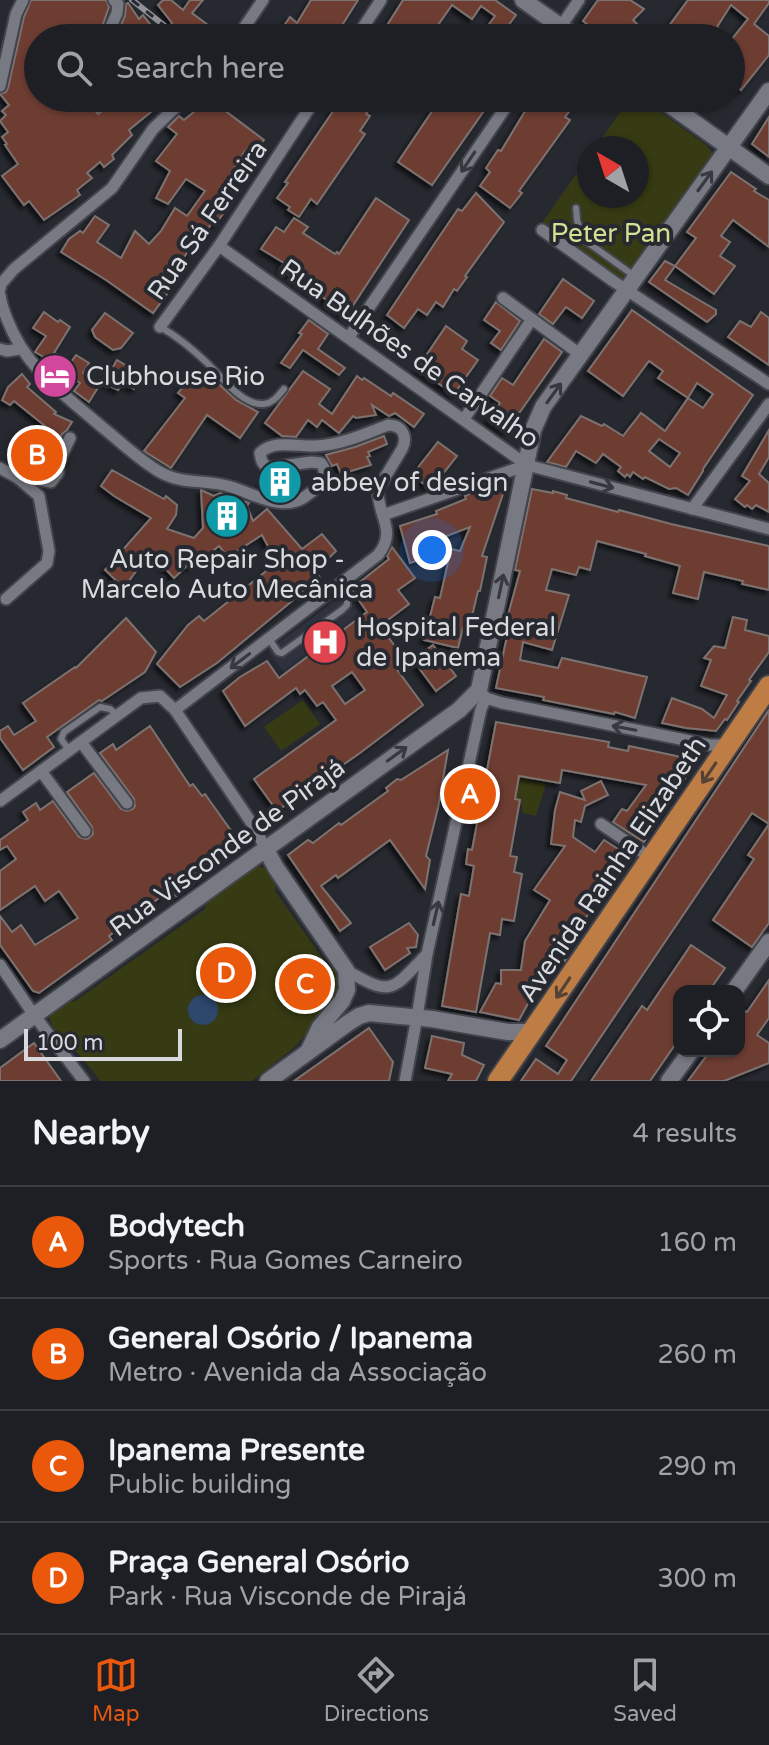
<!DOCTYPE html>
<meta charset="utf-8">
<style>
:root{--surface:#1d1f24;--page:#2a2c31;--text:#f1f3f6;--muted:#a0a2a6;--line:#3b3d41;--accent:#ea580c}
body{margin:0;font-family:"Varela Round",sans-serif;background:var(--page);color:var(--text)}
.controls{position:absolute;right:24px;bottom:24px;display:grid;overflow:hidden;border-radius:16px;box-shadow:0 2px 6px #0004}
.controls button{width:72px;height:72px;display:grid;place-items:center;padding:0;border:0;border-bottom:2px solid var(--line);background:var(--surface);color:var(--text);font:40px sans-serif}
.compass{position:absolute;left:577px;top:136px;width:72px;height:72px;border-radius:50%;background:var(--surface);box-shadow:0 2px 6px #0004;rotate:321deg}
.scale{position:absolute;left:24px;bottom:20px;width:158px;box-sizing:border-box;padding-left:8px;border:4px solid #d9dadf;border-top:0;font-size:22px;line-height:28px;white-space:nowrap;color:#d9dadf;-webkit-text-stroke:6px #272930;paint-order:stroke}
.you{position:absolute;left:432px;top:550px;width:28px;height:28px;margin:-20px;border:6px solid #fff;border-radius:50%;background:#1a73e8;box-shadow:0 0 0 12px #1a73e833}
.badge{display:grid;place-items:center;width:52px;height:52px;border-radius:50%;background:var(--accent);color:#fff;font-size:26px;font-weight:700}
.pin{position:absolute;translate:-50% -50%;border:4px solid #fff;box-shadow:0 2px 8px #0006}
.list{margin:0;padding:0;list-style:none}
h2{display:flex;justify-content:space-between;align-items:center;height:104px;margin:0;padding:0 32px;font-size:34px}
h2 small{font-size:26px;font-weight:400;color:var(--muted)}
.list li{display:grid;grid-template-columns:52px 1fr auto;gap:24px;align-items:center;box-sizing:border-box;height:112px;padding:0 32px;border-top:2px solid var(--line)}
.list b{display:block;font-size:30px;white-space:nowrap}
.list p{margin:0;font-size:26px;white-space:nowrap;color:var(--muted)}
.list em{font-size:26px;font-style:normal;color:var(--muted)}
.icon{flex:none;width:44px;height:44px;fill:none;stroke:currentColor;stroke-width:2;stroke-linecap:round;stroke-linejoin:round}
.map{position:relative;flex:none;width:769px;height:1081px;overflow:hidden}
.search{position:absolute;background:var(--surface);box-shadow:0 2px 6px #0004;left:24px;right:24px;top:24px;height:88px;display:flex;align-items:center;gap:20px;box-sizing:border-box;padding:0 28px;border-radius:44px;color:var(--muted);font-size:30px}
.sheet{height:552px;background:var(--surface)}
nav{display:flex;justify-content:space-around;align-items:center;box-sizing:border-box;height:112px;border-top:2px solid var(--line);background:var(--surface);font-size:22px;color:var(--muted)}
nav a{display:grid;justify-items:center;gap:4px}
nav .on{color:var(--accent)}
.map>svg:first-child{display:block}
.built{fill:#2f323e}
.green{fill:#363b13}
.water{fill:#2e476d}
.building{fill:#6d3c33;stroke:#7c7270;stroke-width:2;fill-rule:evenodd;filter:url(#shadow)}
.lines{fill:none;stroke-linecap:round;stroke-linejoin:round}
.service-casing{stroke:#44454c;stroke-width:10}
.minor-casing{stroke:#44454c;stroke-width:15}
.secondary-casing{stroke:#44454c;stroke-width:20}
.trunk-casing{stroke:#44454c;stroke-width:24}
.service{stroke:#787a83;stroke-width:6}
.minor{stroke:#787a83;stroke-width:11}
.secondary{stroke:#787a83;stroke-width:16}
.trunk{stroke:#bd7d44;stroke-width:20}
.rail-casing{stroke:#919298;stroke-width:6}
.rail{stroke:#272930;stroke-width:3;stroke-dasharray:9;stroke-linecap:butt}
.oneway{stroke:#373941}
.oneway2{stroke:#544236}
.labels{text-anchor:middle;stroke-width:8;stroke-linejoin:round;paint-order:stroke}
.street-label{font-size:26px;fill:#d9dadf;stroke:#272930}
.park-label{font-size:26px;fill:#d4e193;stroke:#272930}
.poi-label{font-size:26px;fill:#d9dadf;stroke:#272930;text-anchor:start}
</style>
<div class="map">
<svg width="769" height="1081" viewBox="0 0 769 1081">
<defs>
<filter id="shadow"><feDropShadow dx="-3.5" dy="3.5" stdDeviation="2" flood-color="#0009"/></filter>
</defs>
<rect width="100%" height="100%" fill="#272930"/>
<polygon class="built" points="351,589 382,632 300,694 268,651"/>
<g class="green">
<polygon points="630,98 641,98 706,145 714,155 710,166 621,281 535,233 589,156 589,196 637,196 637,148 595,148"/>
<polygon points="303,700 320,724 281,751 264,727"/>
<polygon points="519,776 539,780 527,780 546,784 536,816 523,813 520,800 515,799"/>
<path d="M256,866C267,866 271,875 277,884L275,891L328,966L336,969L341,978V995L318,1019L296,1046L252,1081H100C95,1074 89,1066 83,1059C71,1044 54,1036 49,1017L69,1000L74,1002L205,909L207,900Z"/>
</g>
<circle class="water" cx="203" cy="1010" r="15"/>
<g class="building">
<polygon points="31,0 106,0 109,7 98,38 38,38 38,98 65,98 68,101 73,98 85,98 98,114 111,104 106,98 168,98 129,130 132,135 112,155 114,159 104,167 100,162 87,173 92,178 77,190 80,195 44,220 29,201 24,205 2,176 18,164 5,145 7,144 2,137 8,132 0,121 6,115 2,111 9,105 0,94 6,92 8,88 24,17"/>
<polygon points="163,0 171,0 183,10 190,0 203,0 192,13 216,31 212,38 184,38 169,27 172,23 158,5"/>
<polygon points="311,0 358,0 334,38 283,38 278,34 290,17 297,23"/>
<polygon points="403,0 495,0 516,15 508,26 524,38 479,38 495,16 481,6 472,19 452,5 429,38 379,38"/>
<polygon points="598,0 630,0 644,9 633,20 639,26 635,33 643,38 604,38 583,21"/>
<polygon points="688,0 769,0 769,3 754,24 769,36 769,55 741,90 731,82 731,40 748,19 731,5 717,27 731,38 660,38"/>
<polygon points="128,3 139,19 143,15 153,28 143,38 115,38 125,16 126,4"/>
<polygon points="342,98 377,98 366,114 370,116 360,131 365,134 317,204 311,199 299,217 288,210 290,207 277,198 288,183 285,182"/>
<polygon points="441,98 493,98 432,185 398,162"/>
<polygon points="533,98 580,98 565,117 570,120 519,191 522,193 510,208 480,186 490,172 486,168 498,150 501,151"/>
<polygon points="205,103 219,110 220,107 264,140 252,157 245,151 229,177 237,182 220,208 225,211 215,225 212,223 192,252 189,250 180,263 177,261 160,283 170,290 153,313 106,280 61,252 69,239 80,231 83,233 95,216 109,225 97,242 121,258 135,231 149,244 161,231 175,208 187,216 205,191 186,179 168,204 156,198 170,171 156,161 177,134 168,127 179,116 184,120"/>
<polygon points="769,117 769,157 752,144"/>
<polygon points="731,172 756,189 754,191 769,200 769,247 733,220 721,236 730,242 720,256 735,266 714,294 675,266 696,238 687,232"/>
<polygon points="476,193 504,222 465,276 467,277 457,291 454,289 443,307 436,302 427,315 418,309 404,328 387,315 439,237 458,209 462,211"/>
<polygon points="376,198 409,220 346,316 326,303 328,301 280,269 284,263 261,249 276,227 284,232 294,218 308,227 303,233 335,254 337,252 339,254"/>
<polygon points="665,261 675,266 665,280 716,310 716,314 707,322 649,282"/>
<polygon points="563,279 594,301 582,318 566,307 553,324 539,314"/>
<polygon points="496,302 520,321 501,350 491,343 500,331 484,320"/>
<path d="M632,310L753,395L703,469V471L688,495L676,488L669,489L645,477L643,479L633,472L630,477L627,474L625,477L618,471L621,467L603,454L596,463L576,451L566,467L547,462L581,416L602,426L604,424L623,436L641,413L665,431L688,398L658,378L663,371L649,361L623,396L588,371ZM697,383L713,394L703,408L688,398ZM659,439L680,453L670,467L649,451Z"/>
<polygon points="44,312 58,322 60,320 70,327 54,353 71,362 76,355 89,363 83,373 99,386 89,402 74,391 80,383 63,372 60,375 49,368 52,362 35,352 46,336 33,328"/>
<polygon points="761,312 769,318 769,365 728,337 740,321 751,327"/>
<polygon points="105,313 133,333 121,348 113,350 95,337 92,330"/>
<polygon points="309,320 328,334 318,349 345,368 339,375 303,350 290,368 281,363 302,334 299,333"/>
<polygon points="446,326 467,341 462,349 478,360 454,394 417,369"/>
<polygon points="544,339 562,352 506,432 488,420 500,403 490,396 502,378 513,385"/>
<polygon points="117,360 144,376 134,389 123,383 118,390 103,383"/>
<polygon points="197,369 220,385 236,400 258,412 240,438 207,415 171,468 144,451 185,398 178,393"/>
<polygon points="303,371 330,389 319,404 332,414 357,376 362,380 364,378 391,396 393,393 424,414 414,427 395,413 389,416 372,405 376,415 356,418 353,416 339,433 322,420 317,427 308,420 296,437 282,436 265,423"/>
<polygon points="22,374 30,384 27,387 56,412 54,414 72,422 67,430 62,434 50,460 41,454 53,443 45,438 50,430 14,401 10,405 2,400 8,387"/>
<polygon points="769,430 769,457 759,474 769,483 769,512 756,505 752,509 747,505 745,507 735,499 750,481 742,476"/>
<polygon points="384,436 387,444 368,452 370,456 367,457 371,465 341,474 337,464 332,466 326,455 355,447"/>
<polygon points="438,442 457,456 431,489 412,475"/>
<polygon points="112,470 164,499 166,496 177,505 176,515 167,529 194,538 203,528 201,490 203,491 214,496 220,493 249,503 247,506 253,521 267,509 302,549 322,534 336,551 316,571 320,578 217,663 180,687 157,664 188,625 199,616 204,621 265,572 275,560 262,535 228,557 219,546 192,568 188,565 174,578 161,564 149,553 124,588 105,570 151,518 114,496 101,486"/>
<polygon points="297,474 297,491 274,493 268,491 261,485 266,479"/>
<polygon points="504,482 504,491 482,556 487,557 480,591 478,591 469,629 463,628 458,648 424,640 435,597 440,598 451,549 460,551 470,527 428,543 451,549 410,563 400,526 437,514 436,511 466,499 465,496 469,494"/>
<polygon points="532,489 553,493 553,491 567,495 566,498 618,512 619,510 671,524 769,546 769,590 742,584 743,581 704,572 698,599 673,593 680,566 645,556 646,554 597,541 590,570 579,567 576,575 552,569 546,590 569,595 552,650 523,642 520,660 558,668 562,658 647,677 635,718 615,712 614,714 543,700 544,697 496,688 507,636 506,635 507,627 505,627 508,615 520,571 515,570"/>
<path d="M392,547L415,578L398,590L409,604L380,626L403,657L393,664L423,705L360,753L277,811L254,779L336,720L323,702L317,706L305,690L300,694L296,688L245,726L223,691L240,677L267,661L279,678L367,612L351,589L389,559L387,556ZM352,672L365,690L345,704L332,686Z"/>
<polygon points="733,617 747,620 745,630 769,636 769,652 749,680 751,681 737,701 739,702 727,720 725,719 716,731 686,728 662,723 672,698 702,709 714,718 727,695 701,686 711,660 704,658 714,646 725,648"/>
<polygon points="126,618 156,652 145,672 102,701 99,700 47,737 54,747 23,770 0,738 0,731 8,726 14,735 36,721 23,703 75,667 76,668"/>
<polygon points="433,645 456,676 436,691 413,660"/>
<polygon points="769,710 769,923 752,947 713,920 754,859 748,855 769,824 752,813 571,1081 521,1081 536,1059 558,1074 567,1060 546,1046"/>
<polygon points="496,722 609,742 608,747 628,751 629,746 691,759 692,768 644,842 613,822 622,809 627,811 646,785 562,770 560,783 519,776 515,799 520,800 510,856 517,857 514,872 522,874 514,921 502,919 500,935 490,933 476,1012 442,1006 461,894 469,896 474,866 466,864 468,849 472,850"/>
<polygon points="150,726 190,786 193,784 202,796 205,794 237,839 199,869 205,876 176,896 171,889 109,936 112,940 39,993 33,991 0,945 0,916 12,932 21,925 35,945 78,918 59,891 45,901 35,886 0,910 0,871 16,859 7,846 0,850 0,840 28,820 23,812 36,803 40,810 53,801 79,837 85,839 89,838 93,834 92,827 67,792 94,773 121,809 127,811 133,809 135,806 134,799 100,753 113,744 116,750"/>
<polygon points="448,750 438,808 426,856 430,860 425,889 390,840 338,878 336,875 321,886 351,923 340,931 288,855 308,840 313,843 339,823 341,825 388,791 386,788 397,779 401,780"/>
<polygon points="601,781 608,795 585,806 581,822 575,820 573,837 595,852 604,840 629,856 621,871 596,901 584,921 585,924 569,946 566,959 565,961 558,959 555,973 548,972 547,986 538,985 519,1020 480,1012 496,983 501,984 501,970 521,970 525,941 550,900 534,890 565,846 551,844 555,810 560,792 585,800 581,791"/>
<polygon points="409,923 418,935 416,947 407,948 410,953 385,970 370,947"/>
<polygon points="691,945 725,968 709,991 679,991 679,1039 650,1081 591,1081 642,1006 647,1010"/>
<polygon points="769,980 769,1018 757,1035 769,1043 769,1063 724,1081 688,1081 710,1051 739,1051 739,1009 747,1012"/>
<polygon points="369,1028 393,1062 389,1081 294,1081"/>
<polygon points="432,1036 464,1043 462,1055 484,1065 476,1081 448,1081 452,1074 425,1068"/>
<polygon points="34,1043 61,1081 0,1081 0,1068"/>
</g>
<g class="lines">
<g class="service-casing">
<g id="service">
<polyline points="576,208 577,220 583,239 633,275"/>
<path d="M160,327C177,336 191,348 205,361C220,374 241,406 264,404C273,403 279,395 284,389"/>
<polyline points="269,639 278,652 282,653 342,610 347,605 347,597 342,583"/>
<polyline points="69,750 61,739 64,732 100,707 110,709 117,715"/>
</g>
</g>
<g class="minor-casing">
<g id="minor">
<polyline points="106,38 117,13 118,4 114,0"/>
<polyline points="237,38 263,0"/>
<polyline points="356,38 381,0"/>
<polyline points="553,38 579,0"/>
<polyline points="0,86 16,14 23,0"/>
<polyline points="542,230 613,281 769,384"/>
<polyline points="219,246 527,465 769,529"/>
<polyline points="0,289 1,284 14,269 112,188 153,129 185,98"/>
<path d="M0,295C1,304 4,311 7,319C26,369 63,393 102,427C121,442 139,460 160,472C182,485 208,479 231,487C255,494 283,513 306,496C318,488 331,476 321,463L311,462L268,468C262,464 261,460 260,453C274,439 298,447 315,446C341,445 365,434 388,425C403,425 408,437 402,449L378,489C377,516 398,530 378,555L175,710"/>
<polyline points="503,298 581,355"/>
<polyline points="160,327 219,246 316,98"/>
<polyline points="349,337 512,98"/>
<polyline points="0,349 7,351 20,349"/>
<polyline points="464,419 532,319"/>
<polyline points="0,468 18,478 26,477 51,482 58,473 58,463 70,438"/>
<polyline points="692,509 769,404"/>
<polyline points="383,515 527,465"/>
<polyline points="6,599 47,563 49,551 39,496 18,478"/>
<polyline points="481,692 486,698 502,703 710,745 728,745"/>
<polyline points="81,742 127,803"/>
<polyline points="41,771 85,831"/>
<polyline points="0,801 141,698 160,696 175,710 255,828 265,848"/>
<polyline points="601,824 651,858"/>
<polyline points="0,965 34,1015 84,1081"/>
<path d="M346,970C393,998 392,990 427,954"/>
<polyline points="405,1081 417,1017 427,954 481,709 486,698"/>
</g>
</g>
<g class="secondary-casing">
<g id="secondary">
<polyline points="523,0 577,38"/>
<polyline points="660,98 769,176"/>
<polyline points="265,848 276,868 346,970 347,990 342,1001 320,1027 309,1050"/>
<polyline points="734,991 769,942"/>
<polyline points="0,1040 459,710 479,690 530,445 533,430 543,407 769,91"/>
<polyline points="268,1081 348,1023 359,1016 369,1013 432,1019 508,1032 533,1032"/>
<polyline points="669,1081 691,1051"/>
</g>
</g>
<g class="trunk-casing">
<polyline id="trunk" points="498,1081 769,686"/>
</g>
<use href="#service" class="service"/>
<use href="#minor" class="minor"/>
<use href="#secondary" class="secondary"/>
<use href="#trunk" class="trunk"/>
<g class="rail-casing">
<polyline id="rail" points="132,0 180,38"/>
</g>
<use href="#rail" class="rail"/>
</g>
<defs><path id="oneway-shaft" d="M-6 0H5M1.5-3L5.5 0L1.5 3" fill="none" stroke-width="1.6" stroke-linecap="round" stroke-linejoin="round" transform="scale(2)"/></defs>
<g class="oneway">
<use href="#oneway-shaft" transform="translate(468 162) rotate(124)"/>
<use href="#oneway-shaft" transform="translate(705 181) rotate(-54)"/>
<use href="#oneway-shaft" transform="translate(554 393) rotate(-54)"/>
<use href="#oneway-shaft" transform="translate(602 485) rotate(15)"/>
<use href="#oneway-shaft" transform="translate(501 586) rotate(-78)"/>
<use href="#oneway-shaft" transform="translate(240 661) rotate(143)"/>
<use href="#oneway-shaft" transform="translate(624 728) rotate(-169)"/>
<use href="#oneway-shaft" transform="translate(397 754) rotate(-36)"/>
<use href="#oneway-shaft" transform="translate(436 913) rotate(-77)"/>
</g>
<g class="oneway2">
<use href="#oneway-shaft" transform="translate(709 773) rotate(124)"/>
<use href="#oneway-shaft" transform="translate(563 988) rotate(124)"/>
</g>
<defs>
<g id="hotel-disc" transform="scale(2.3)"><circle r="9.5" fill="#d1479c" stroke="#272930"/><path d="M-6-4.5h1.5V1H6V5H4.5V3h-9V5H-6ZM-4 0a1.8 1.8 0 1 1 3.6 0ZM.5 0V-2.5h3Q6-2.5 6 0Z" fill="#fff"/></g>
<g id="building-disc" transform="scale(2.3)"><circle r="9.5" fill="#0f9aa8" stroke="#272930"/><path d="M-4-6H4V6H1V3H-1V6H-4ZM-2.5-4.3h1.7v1.8h-1.7ZM.8-4.3h1.7v1.8H.8ZM-2.5-1h1.7V.8h-1.7ZM.8-1h1.7V.8H.8Z" fill="#fff"/></g>
<g id="hospital-disc" transform="scale(2.3)"><circle r="9.5" fill="#e0444e" stroke="#272930"/><path d="M-5-5h3v3.5h4V-5h3V5h-3V1.5h-4V5h-3Z" fill="#fff"/></g>
</defs>
<g fill-rule="evenodd">
<use href="#hotel-disc" x="55" y="376"/>
<use href="#building-disc" x="280" y="482"/>
<use href="#building-disc" x="227" y="516"/>
<use href="#hospital-disc" x="325" y="642"/>
</g>
<g class="labels">
<g class="street-label">
<text transform="translate(207 220) rotate(-55)" y="9">Rua Sá Ferreira</text>
<text transform="translate(410 353) rotate(35)" y="9">Rua Bulhões de Carvalho</text>
<text transform="translate(227 847) rotate(-36)" y="9">Rua Visconde de Pirajá</text>
<text transform="translate(612 869) rotate(-56)" y="9">Avenida Rainha Elizabeth</text>
</g>
<g class="park-label">
<text x="611" y="242">Peter Pan</text>
</g>
<g class="poi-label">
<text x="86" y="385">Clubhouse Rio</text>
<text x="311" y="491">abbey of design</text>
<text x="227" y="568" text-anchor="middle">Auto Repair Shop -<tspan x="227" dy="30">Marcelo Auto Mecânica</tspan></text>
<text x="356" y="636">Hospital Federal<tspan x="356" dy="30">de Ipanema</tspan></text>
</g>
</g>
</svg>
<div class="controls">
<button><svg class="icon" aria-label="locate" viewBox="0 0 24 24"><circle cx="12" cy="12" r="6"/><path d="M12 2v4M12 18v4M2 12h4M18 12h4"/></svg></button>
</div>
<svg class="compass" viewBox="-18 -18 36 36"><path d="M0-13l5 13h-10z" fill="#e53935"/><path d="M0 13l5-13h-10z" fill="#a0a2a6"/></svg>
<div class="scale">100 m</div>
<div class="you"></div>
<div class="pin badge" style="left:470px;top:794px">A</div>
<div class="pin badge" style="left:37px;top:455px">B</div>
<div class="pin badge" style="left:305px;top:984px">C</div>
<div class="pin badge" style="left:226px;top:973px">D</div>
<div class="search"><svg class="icon" aria-label="search" viewBox="0 0 24 24"><circle cx="10" cy="10" r="6"/><path d="M15 15l6 6"/></svg>Search here</div>
</div>
<section class="sheet">
<h2>Nearby<small>4 results</small></h2>
<ul class="list">
<li><span class="badge">A</span><div><b>Bodytech</b><p>Sports · Rua Gomes Carneiro</p></div><em>160 m</em></li>
<li><span class="badge">B</span><div><b>General Osório / Ipanema</b><p>Metro · Avenida da Associação</p></div><em>260 m</em></li>
<li><span class="badge">C</span><div><b>Ipanema Presente</b><p>Public building</p></div><em>290 m</em></li>
<li><span class="badge">D</span><div><b>Praça General Osório</b><p>Park · Rua Visconde de Pirajá</p></div><em>300 m</em></li>
</ul>
</section>
<nav>
<a class="on"><svg class="icon" aria-label="map" viewBox="0 0 24 24"><path d="M3 6l6-2 6 2 6-2v14l-6 2-6-2-6 2zM9 4v14M15 6v14"/></svg>Map</a>
<a><svg class="icon" aria-label="directions" viewBox="0 0 24 24"><path d="M12 3l9 9-9 9-9-9zM9 14v-3h6M13 9l2 2-2 2"/></svg>Directions</a>
<a><svg class="icon" aria-label="saved" viewBox="0 0 24 24"><path d="M7 4h10v16l-5-4-5 4z"/></svg>Saved</a>
</nav>
